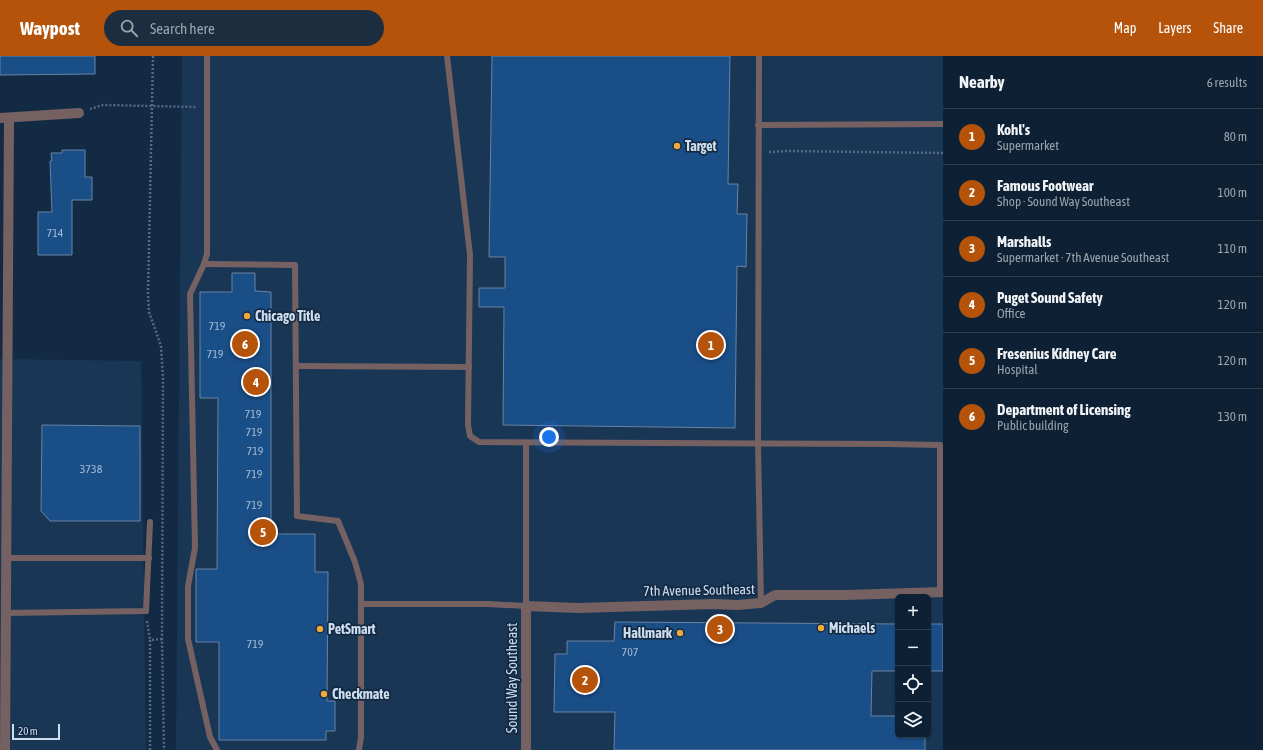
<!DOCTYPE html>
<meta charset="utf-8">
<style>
:root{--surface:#0e2034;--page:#1c2d40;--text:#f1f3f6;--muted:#9ba3ac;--line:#2e3e4f;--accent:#b45309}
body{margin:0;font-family:"Asap Condensed",sans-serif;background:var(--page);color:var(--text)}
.controls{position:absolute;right:12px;bottom:12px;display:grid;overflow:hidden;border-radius:6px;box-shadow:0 1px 3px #0004}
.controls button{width:36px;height:36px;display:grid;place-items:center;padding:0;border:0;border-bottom:1px solid var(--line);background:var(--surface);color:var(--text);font:20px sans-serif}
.scale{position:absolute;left:12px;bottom:10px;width:48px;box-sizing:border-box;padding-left:4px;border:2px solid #ceddee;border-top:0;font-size:11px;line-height:14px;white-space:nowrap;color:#ceddee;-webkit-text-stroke:3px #132a45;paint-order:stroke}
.you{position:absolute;left:549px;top:381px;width:14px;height:14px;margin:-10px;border:3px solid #fff;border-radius:50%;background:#1a73e8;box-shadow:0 0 0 6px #1a73e833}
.badge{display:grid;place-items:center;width:26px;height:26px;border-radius:50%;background:var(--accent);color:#fff;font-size:13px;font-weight:700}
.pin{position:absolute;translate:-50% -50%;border:2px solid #fff;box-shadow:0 1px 4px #0006}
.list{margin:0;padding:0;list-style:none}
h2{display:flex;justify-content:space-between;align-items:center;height:52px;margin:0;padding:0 16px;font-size:17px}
h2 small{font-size:13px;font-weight:400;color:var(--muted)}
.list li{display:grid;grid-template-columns:26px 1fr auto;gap:12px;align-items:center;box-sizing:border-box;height:56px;padding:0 16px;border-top:1px solid var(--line)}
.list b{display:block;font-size:15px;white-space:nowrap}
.list p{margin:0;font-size:13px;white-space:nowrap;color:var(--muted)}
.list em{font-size:13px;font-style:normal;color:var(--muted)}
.icon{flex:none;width:22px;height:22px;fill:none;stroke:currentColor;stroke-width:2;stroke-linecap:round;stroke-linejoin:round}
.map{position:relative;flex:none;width:943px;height:694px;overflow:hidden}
header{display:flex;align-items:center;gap:24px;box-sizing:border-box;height:56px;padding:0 20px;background:var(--accent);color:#fff}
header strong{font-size:19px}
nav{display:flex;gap:22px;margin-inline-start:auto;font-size:14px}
.search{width:280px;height:36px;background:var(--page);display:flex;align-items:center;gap:10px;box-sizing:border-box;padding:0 14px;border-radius:22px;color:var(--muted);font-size:15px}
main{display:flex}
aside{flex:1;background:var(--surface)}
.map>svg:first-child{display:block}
.built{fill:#1a3655;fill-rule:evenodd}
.building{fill:#1a4e87;stroke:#6983a3}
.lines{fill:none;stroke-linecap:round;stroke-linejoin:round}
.path{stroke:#566a81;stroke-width:2.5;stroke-dasharray:2 2;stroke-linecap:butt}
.lane{stroke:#756162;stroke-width:6}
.street{stroke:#756162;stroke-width:10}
.poi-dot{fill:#eea83c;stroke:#132a45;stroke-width:1.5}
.labels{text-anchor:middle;stroke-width:3.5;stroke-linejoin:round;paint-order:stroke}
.number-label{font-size:12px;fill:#a1b9d4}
.poi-label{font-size:14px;font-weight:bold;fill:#ceddee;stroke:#132a45;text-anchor:start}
.street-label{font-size:14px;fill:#ceddee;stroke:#132a45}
</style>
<header>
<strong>Waypost</strong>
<div class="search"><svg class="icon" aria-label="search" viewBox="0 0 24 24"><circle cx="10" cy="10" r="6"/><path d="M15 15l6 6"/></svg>Search here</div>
<nav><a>Map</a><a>Layers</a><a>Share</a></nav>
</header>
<main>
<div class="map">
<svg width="943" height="694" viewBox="0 0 943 694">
<rect width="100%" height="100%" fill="#132a45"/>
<g class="built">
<path d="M182,0H943V694H176ZM898,541H928V679H898Z"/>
<polygon points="0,303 141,305 146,694 0,694"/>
</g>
<g class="building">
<polygon points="0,0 95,0 95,18 0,19"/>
<polygon points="492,0 730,0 728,128 738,128 737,158 747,158 746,211 737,210 735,372 503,369 504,251 479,251 479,232 505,232 505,201 489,201"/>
<polygon points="62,94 85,94 85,121 92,121 92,144 72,144 72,199 38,199 38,156 52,156 50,105 52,105 51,97 62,97"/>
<polygon points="232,217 255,217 255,235 271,236 271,478 315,478 315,516 328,516 327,645 335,645 335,675 326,675 326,684 219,684 219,586 196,586 196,513 217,513 218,342 200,342 200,236 232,236"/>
<polygon points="42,369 140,370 140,465 50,465 41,455"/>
<polygon points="615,566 898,568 898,615 872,615 871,660 898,660 898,679 925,679 925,694 614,694 615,656 554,656 555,598 567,598 567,585 614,585"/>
<rect x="928" y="568" width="15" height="47"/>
</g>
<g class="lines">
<g class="path">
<polyline points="153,0 148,238 149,256 161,290 163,322 162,583 164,694"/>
<polyline points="90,53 103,49 197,51"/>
<polyline points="769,96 786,95 943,97"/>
<polyline points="147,565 150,584"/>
<polyline points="150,694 150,584 162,583"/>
</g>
<g class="lane">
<polyline points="207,0 207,198 204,208 190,238 195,492 188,530 188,583 210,681 217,694"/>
<polyline points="447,0 470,199 468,369 470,380 479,386 890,388 940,389 940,536"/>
<polyline points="759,0 758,387 761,547"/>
<polyline points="758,69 943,68"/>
<polyline points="204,208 295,209 297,460 338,465 355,506 361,528 361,681 359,694"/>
<polyline points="296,310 469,311"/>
<polyline points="5,502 149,502"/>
<polyline points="361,548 487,548 526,550 526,387"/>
<polyline points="5,557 146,555 150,466"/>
</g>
<g class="street">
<polyline points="0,62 79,57"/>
<polyline points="5,694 9,62"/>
<polyline points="526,694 526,550 578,552 714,548 737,549 761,547 775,539 845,539 943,536"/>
</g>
</g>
<g class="poi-dot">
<circle cx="677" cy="90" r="4"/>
<circle cx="247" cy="260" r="4"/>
<circle cx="821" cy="572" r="4"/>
<circle cx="320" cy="573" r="4"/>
<circle cx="680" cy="577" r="4"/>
<circle cx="324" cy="638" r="4"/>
</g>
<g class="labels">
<g class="number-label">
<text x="55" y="181">714</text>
<text x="217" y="274">719</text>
<text x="215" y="302">719</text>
<text x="253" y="362">719</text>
<text x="254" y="380">719</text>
<text x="255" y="399">719</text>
<text x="91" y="417">3738</text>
<text x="254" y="422">719</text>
<text x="254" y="453">719</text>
<text x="255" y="592">719</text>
<text x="630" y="600">707</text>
</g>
<g class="poi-label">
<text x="685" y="95">Target</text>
<text x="255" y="265">Chicago Title</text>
<text x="829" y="577">Michaels</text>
<text x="328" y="578">PetSmart</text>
<text x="672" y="582" text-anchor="end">Hallmark</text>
<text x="332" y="643">Checkmate</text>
</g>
<g class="street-label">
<text transform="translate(699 534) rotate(-1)" y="5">7th Avenue Southeast</text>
<text transform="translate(512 622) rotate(-90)" y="5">Sound Way Southeast</text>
</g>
</g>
</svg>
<div class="controls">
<button>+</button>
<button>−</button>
<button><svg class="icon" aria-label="locate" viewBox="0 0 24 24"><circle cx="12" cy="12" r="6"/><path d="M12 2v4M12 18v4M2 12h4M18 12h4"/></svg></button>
<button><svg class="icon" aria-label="layers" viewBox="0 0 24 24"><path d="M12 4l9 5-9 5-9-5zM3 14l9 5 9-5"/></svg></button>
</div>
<div class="scale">20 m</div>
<div class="you"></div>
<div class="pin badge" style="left:711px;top:289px">1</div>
<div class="pin badge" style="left:585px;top:624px">2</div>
<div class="pin badge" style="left:720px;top:573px">3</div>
<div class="pin badge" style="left:256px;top:326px">4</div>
<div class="pin badge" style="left:263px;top:476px">5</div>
<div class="pin badge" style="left:245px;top:288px">6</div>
</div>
<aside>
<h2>Nearby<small>6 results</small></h2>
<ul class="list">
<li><span class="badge">1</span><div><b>Kohl's</b><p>Supermarket</p></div><em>80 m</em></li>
<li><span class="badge">2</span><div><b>Famous Footwear</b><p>Shop · Sound Way Southeast</p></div><em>100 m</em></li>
<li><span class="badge">3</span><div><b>Marshalls</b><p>Supermarket · 7th Avenue Southeast</p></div><em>110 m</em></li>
<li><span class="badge">4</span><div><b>Puget Sound Safety</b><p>Office</p></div><em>120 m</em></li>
<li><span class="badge">5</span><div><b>Fresenius Kidney Care</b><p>Hospital</p></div><em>120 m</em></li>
<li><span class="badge">6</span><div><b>Department of Licensing</b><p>Public building</p></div><em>130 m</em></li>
</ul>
</aside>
</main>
